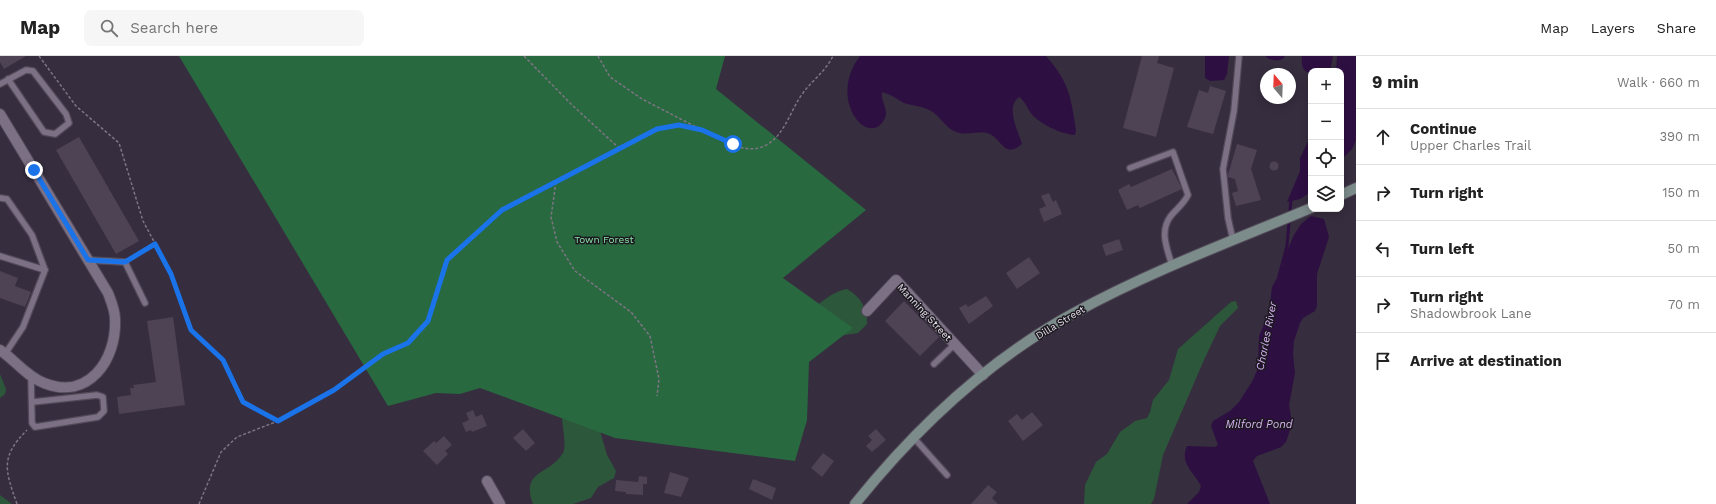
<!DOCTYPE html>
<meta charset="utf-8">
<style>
:root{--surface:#fff;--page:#f6f6f6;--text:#222;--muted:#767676;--line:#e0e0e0}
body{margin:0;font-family:"Work Sans",sans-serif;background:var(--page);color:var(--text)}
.controls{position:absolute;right:12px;top:12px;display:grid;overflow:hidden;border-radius:8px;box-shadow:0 2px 10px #0003}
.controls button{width:36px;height:36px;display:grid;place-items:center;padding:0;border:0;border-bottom:1px solid var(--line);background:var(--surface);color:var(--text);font:20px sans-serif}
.compass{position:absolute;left:1260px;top:12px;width:36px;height:36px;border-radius:50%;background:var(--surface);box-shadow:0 2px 10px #0003;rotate:341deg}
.stop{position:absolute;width:12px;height:12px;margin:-9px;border:3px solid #1a73e8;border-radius:50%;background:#fff}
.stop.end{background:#1a73e8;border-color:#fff;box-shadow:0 1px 4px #0008}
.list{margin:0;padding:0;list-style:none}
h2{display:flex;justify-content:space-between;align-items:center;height:52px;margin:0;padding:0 16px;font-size:17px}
h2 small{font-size:13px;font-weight:400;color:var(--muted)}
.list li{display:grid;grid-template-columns:26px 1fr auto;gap:12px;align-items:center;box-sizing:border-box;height:56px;padding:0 16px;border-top:1px solid var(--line)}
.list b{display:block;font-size:15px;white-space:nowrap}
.list p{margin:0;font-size:13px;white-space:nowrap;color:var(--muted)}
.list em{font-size:13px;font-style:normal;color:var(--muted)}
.icon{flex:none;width:22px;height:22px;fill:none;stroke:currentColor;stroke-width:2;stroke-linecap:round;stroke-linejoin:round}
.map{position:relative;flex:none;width:1356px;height:448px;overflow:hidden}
header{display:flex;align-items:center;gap:24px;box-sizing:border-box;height:56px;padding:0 20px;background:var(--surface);border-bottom:1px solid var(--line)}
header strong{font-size:19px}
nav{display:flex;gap:22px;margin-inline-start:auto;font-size:14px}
.search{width:280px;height:36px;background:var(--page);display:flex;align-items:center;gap:10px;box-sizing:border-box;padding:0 14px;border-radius:8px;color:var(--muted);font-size:15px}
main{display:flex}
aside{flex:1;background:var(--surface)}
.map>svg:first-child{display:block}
.green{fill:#2d573b}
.forest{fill:#296940}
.water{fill:#2e0f42}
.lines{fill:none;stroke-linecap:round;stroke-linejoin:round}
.stream{stroke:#2e0f42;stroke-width:3}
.building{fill:#4d4355}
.lane-casing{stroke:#514958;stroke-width:8}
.street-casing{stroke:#514958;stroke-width:12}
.secondary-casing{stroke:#514958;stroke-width:12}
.path{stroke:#7d7583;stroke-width:1.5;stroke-dasharray:3 2;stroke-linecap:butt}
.lane{stroke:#7b7084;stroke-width:5.5}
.street{stroke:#7b7084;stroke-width:10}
.secondary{stroke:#7c8c8a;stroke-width:10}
.route{stroke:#1a73e8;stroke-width:5}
.labels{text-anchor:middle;stroke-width:3;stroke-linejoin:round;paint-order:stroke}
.park-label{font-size:10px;fill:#8ae4a7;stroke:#1c181f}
.street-label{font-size:10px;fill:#e3dde8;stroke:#1c181f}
.water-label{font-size:11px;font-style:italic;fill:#d8b4f6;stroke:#1c181f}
</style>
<header>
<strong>Map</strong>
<div class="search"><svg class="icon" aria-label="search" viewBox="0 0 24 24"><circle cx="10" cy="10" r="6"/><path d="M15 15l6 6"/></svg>Search here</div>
<nav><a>Map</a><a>Layers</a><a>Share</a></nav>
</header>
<main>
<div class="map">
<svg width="1356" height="448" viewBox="0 0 1356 448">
<rect width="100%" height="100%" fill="#362d3e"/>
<g class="green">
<path d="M847,233C861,241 868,253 867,268L858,277L832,281L809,256C820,247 833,235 847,233Z"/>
<polygon points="1236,245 1238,252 1220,270 1204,304 1163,399 1154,443 1151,448 1084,448 1085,429 1096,406 1107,398 1120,376 1135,365 1147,362 1150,356 1153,344 1169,324 1178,293 1231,246"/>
<polygon points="0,318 6,333 5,338 0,342"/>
<path d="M562,360L598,368L607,399L616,415L614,422L598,431L591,442L573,448H533C521,413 549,420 563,397C567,391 562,369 562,360Z"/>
<polygon points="0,439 12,448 0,448"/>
</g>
<polygon class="forest" points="179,0 725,0 716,33 866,154 783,222 853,272 809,306 807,364 795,405 615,382 480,332 460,338 436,337 388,350"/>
<g class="water">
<path d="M860,0H1046C1069,26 1071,41 1076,74L1075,79C1061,78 1039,68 1030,56C1026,50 1025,45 1019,41C1005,52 1018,74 1022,88C1003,104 1002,81 987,77C978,74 966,81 954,75C944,70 940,60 931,55C922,50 913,50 904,47C897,43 890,38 882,36C880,44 889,53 885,62C870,94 826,45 860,0Z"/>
<polygon points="1205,0 1229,0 1227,18 1224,24 1210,25 1205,22"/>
<path d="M1265,0H1285L1283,3C1278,5 1270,5 1265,0Z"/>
<path d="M1302,0H1333L1330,15H1311V18C1302,14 1301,10 1302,0Z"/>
<polygon points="1337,0 1356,0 1356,84 1352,93 1341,104 1341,15 1336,15"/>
<polygon points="1311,79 1311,136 1300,143 1287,146 1300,115 1300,102"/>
<path d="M1311,160L1324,163L1329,181L1317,218V250L1315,255L1303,262L1300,267L1294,285L1293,298L1295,317L1289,349L1291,361L1290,374L1286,386L1281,391L1257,400L1253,405L1270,448H1187L1199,436L1201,430C1194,416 1179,407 1187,390L1215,391L1218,389L1211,370L1213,365L1230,355L1239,346L1253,324L1258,312L1259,280L1269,257L1272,231L1284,209V202L1294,179L1301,168Z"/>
</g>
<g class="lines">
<polyline class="stream" points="1279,220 1287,190 1291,143"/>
</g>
<g class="building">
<polygon points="0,0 26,0 4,13 0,6"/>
<polygon points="1142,0 1159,0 1157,7 1174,12 1156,81 1123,72"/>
<polygon points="1210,30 1226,35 1213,78 1187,71 1199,34 1208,37"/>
<polygon points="79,81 139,185 116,198 56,94"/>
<polygon points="1237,88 1257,94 1251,113 1261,144 1236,150 1232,137 1238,135 1235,123 1228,121 1228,119"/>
<circle cx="1274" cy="110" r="4.5"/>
<polygon points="1172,113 1182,133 1140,152 1138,149 1127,154 1118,134 1129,128 1131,131"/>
<polygon points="1049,137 1053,146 1056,144 1062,158 1044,166 1039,153 1046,150 1041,140"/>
<polygon points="1119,183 1123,194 1106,200 1102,189"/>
<polygon points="1029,201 1040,217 1017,233 1006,217"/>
<polygon points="0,215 18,222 15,230 31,236 25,251 0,242"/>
<polygon points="986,240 993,250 969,268 959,252 966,248 968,251"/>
<polygon points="904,245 939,281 920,300 885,265"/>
<polygon points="173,261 185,349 119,358 117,341 131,339 130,332 134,332 133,329 156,326 147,265"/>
<polygon points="473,354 476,361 482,358 487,370 472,376 471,374 466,376 462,367 469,364 466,357"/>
<polygon points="1032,356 1043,369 1023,385 1008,365 1017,358 1022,364"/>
<polygon points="523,373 535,387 526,395 513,382"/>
<polygon points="876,373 886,384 872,396 866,390 872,384 868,380"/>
<polygon points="444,380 452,389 445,395 448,398 437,409 423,395 434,385 436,387"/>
<polygon points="823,397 834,405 822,421 811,412"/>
<polygon points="670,416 689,422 681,441 664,437"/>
<polygon points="639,420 647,421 647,428 643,428 643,439 626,438 626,436 615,435 616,424 638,426"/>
<polygon points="753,423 776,432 772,444 749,433"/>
<polygon points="988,429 997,436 992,442 998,448 971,448"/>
</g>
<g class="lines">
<g class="lane-casing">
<g id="lane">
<polyline points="0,28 26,14 33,15 66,58 69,67 55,78 44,76 8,23"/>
<path d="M1130,112L1173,96L1188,139C1183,149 1176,153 1170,161C1159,177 1168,194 1172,210"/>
<polyline points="0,142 7,143 32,179 45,214 23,271 5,298"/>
<polyline points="1233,184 1228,162 1223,113 1234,55 1239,0"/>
<polyline points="0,200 45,214"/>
<polyline points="88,204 125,206 145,247"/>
<polyline points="934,308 955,288"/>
<polyline points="31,320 32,367 35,371 98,361 104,355 103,341 97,339 33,346"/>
<polyline points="914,382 947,419"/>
</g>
</g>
<g class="street-casing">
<g id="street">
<path d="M0,58L108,237C111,245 115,254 115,263C117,304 88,345 44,327C26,320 15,304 0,294"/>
<polyline points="867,255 896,224 983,319"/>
<polyline points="487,425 500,448"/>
</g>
</g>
<g class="secondary-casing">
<g id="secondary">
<polyline points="1341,139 1356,132"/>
<path d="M855,448C916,372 989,303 1076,256C1151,215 1232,185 1311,152"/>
</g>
</g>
<g class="path">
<polyline points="39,0 76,50 119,87 143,165 171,217 191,274 223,304 243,346 278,365"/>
<polyline points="524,0 571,48 620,93"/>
<polyline points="598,0 610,21 642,43 700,73"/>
<polyline points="556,126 551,161 557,186 575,215 631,256 650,280 659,323 657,340"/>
<polyline points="132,202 154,188"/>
<path d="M17,448C5,414 0,401 27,374"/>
<path d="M199,448L221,396L237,381L278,365L334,333L383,298L409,287L428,265L447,204L502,154L657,73C673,70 687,69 703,75C724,82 746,102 768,88C784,78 790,57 799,43C809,26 824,18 833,0"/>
</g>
<use href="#lane" class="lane"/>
<use href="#street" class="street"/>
<use href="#secondary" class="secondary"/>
</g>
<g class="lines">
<polyline class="route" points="34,114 88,204 125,206 155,188 171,218 191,274 223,304 243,346 278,365 334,334 383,298 408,287 428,265 447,204 502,154 657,73 679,69 702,74 733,88"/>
</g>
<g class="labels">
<g class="park-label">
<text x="604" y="187">Town Forest</text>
</g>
<g class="street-label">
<text transform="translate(925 256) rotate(47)" y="4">Manning Street</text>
<text transform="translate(1060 266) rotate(-31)" y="4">Dilla Street</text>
</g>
<g class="water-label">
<text transform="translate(1266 280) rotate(-79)" y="4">Charles River</text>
<text x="1259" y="372">Milford Pond</text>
</g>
</g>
</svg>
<div class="controls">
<button>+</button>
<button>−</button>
<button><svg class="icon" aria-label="locate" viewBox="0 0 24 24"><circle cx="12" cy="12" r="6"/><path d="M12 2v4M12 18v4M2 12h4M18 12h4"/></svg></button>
<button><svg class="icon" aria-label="layers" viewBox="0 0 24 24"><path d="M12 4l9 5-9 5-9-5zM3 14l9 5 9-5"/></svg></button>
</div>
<svg class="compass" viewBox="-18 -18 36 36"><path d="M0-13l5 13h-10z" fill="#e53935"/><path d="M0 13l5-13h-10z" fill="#767676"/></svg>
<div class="stop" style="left:733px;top:88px"></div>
<div class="stop end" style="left:34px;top:114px"></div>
</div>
<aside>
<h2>9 min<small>Walk · 660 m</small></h2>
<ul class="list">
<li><svg class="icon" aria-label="ahead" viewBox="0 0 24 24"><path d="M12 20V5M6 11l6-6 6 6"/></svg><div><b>Continue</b><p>Upper Charles Trail</p></div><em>390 m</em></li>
<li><svg class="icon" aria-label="right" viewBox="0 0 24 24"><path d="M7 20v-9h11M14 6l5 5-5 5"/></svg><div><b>Turn right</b></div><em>150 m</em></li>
<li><svg class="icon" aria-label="left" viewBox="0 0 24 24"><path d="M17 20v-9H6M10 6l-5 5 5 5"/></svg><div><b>Turn left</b></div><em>50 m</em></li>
<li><svg class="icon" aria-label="right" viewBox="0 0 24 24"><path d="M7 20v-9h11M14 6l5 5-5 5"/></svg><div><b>Turn right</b><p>Shadowbrook Lane</p></div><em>70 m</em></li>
<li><svg class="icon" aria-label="arrive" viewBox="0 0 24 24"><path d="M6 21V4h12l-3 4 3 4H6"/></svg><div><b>Arrive at destination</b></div></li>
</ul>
</aside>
</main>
